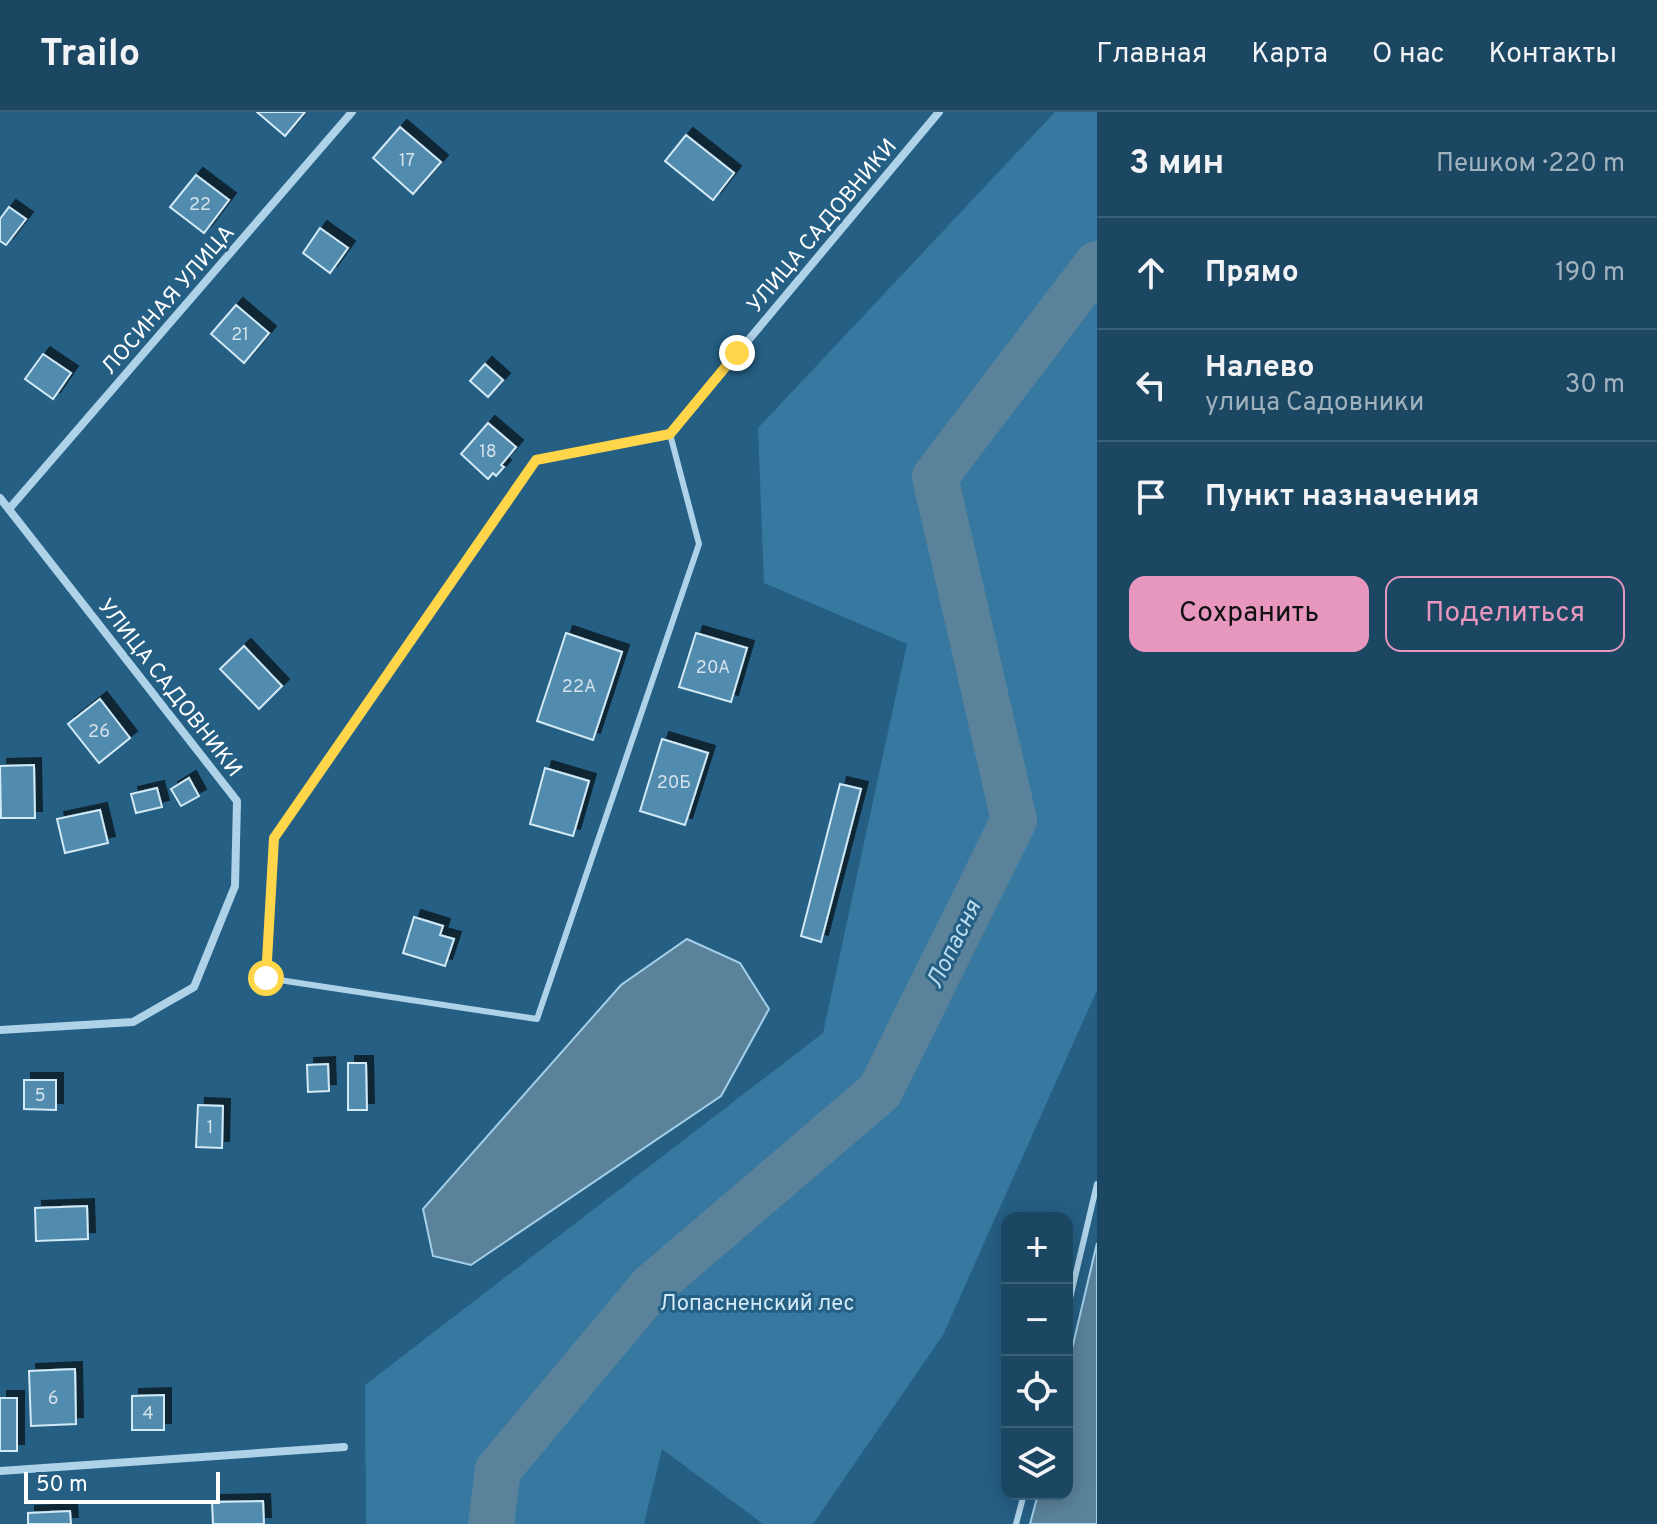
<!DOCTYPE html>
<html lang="ru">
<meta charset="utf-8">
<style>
:root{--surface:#1c4763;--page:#254e69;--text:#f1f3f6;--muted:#a0b2be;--line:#3a5f78;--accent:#e797bd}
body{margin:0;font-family:Overpass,sans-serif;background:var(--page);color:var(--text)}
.controls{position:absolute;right:24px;bottom:24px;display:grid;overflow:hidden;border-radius:16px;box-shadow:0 4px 20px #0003}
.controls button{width:72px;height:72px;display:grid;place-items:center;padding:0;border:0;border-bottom:2px solid var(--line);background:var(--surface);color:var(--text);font:40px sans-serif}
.scale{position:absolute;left:24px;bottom:20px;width:196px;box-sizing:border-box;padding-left:8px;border:4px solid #fff;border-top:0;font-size:22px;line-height:28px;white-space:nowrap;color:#fff;-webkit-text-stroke:6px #255f84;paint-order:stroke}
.stop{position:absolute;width:24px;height:24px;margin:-18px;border:6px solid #ffd54a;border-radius:50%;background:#fff}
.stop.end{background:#ffd54a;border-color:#fff;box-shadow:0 2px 8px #0008}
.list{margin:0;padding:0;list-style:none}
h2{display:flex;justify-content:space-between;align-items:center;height:104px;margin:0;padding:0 32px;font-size:34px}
h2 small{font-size:26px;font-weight:400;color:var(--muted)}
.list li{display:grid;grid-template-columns:52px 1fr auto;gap:24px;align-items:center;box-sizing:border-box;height:112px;padding:0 32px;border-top:2px solid var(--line)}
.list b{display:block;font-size:30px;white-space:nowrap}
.list p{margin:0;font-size:26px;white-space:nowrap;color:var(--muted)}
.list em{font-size:26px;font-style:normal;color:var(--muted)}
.actions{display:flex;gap:16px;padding:24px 32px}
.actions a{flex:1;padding:18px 0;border:2px solid var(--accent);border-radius:16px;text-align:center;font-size:28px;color:var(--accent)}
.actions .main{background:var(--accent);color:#111}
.icon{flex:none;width:44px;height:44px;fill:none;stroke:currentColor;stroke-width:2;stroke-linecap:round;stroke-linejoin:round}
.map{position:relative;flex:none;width:1097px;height:1412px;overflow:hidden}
header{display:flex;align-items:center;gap:48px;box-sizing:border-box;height:112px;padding:0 40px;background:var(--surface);border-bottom:2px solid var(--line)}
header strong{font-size:38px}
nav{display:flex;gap:44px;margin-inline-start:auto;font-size:28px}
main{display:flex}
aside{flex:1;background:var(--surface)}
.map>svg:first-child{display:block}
.green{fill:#3678a0}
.water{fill:#5a839b;stroke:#a3cfe8;stroke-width:2}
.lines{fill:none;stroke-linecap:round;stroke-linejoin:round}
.river{stroke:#5a839b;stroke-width:46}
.building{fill:#518bae;stroke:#d2e9f6;stroke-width:2;filter:url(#shadow)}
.lane{stroke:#aed2e8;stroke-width:6}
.street{stroke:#aed2e8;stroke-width:8}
.route{stroke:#ffd54a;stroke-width:10}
.labels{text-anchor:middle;stroke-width:6;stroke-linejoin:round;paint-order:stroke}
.number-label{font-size:18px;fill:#d4e2eb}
.street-label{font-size:22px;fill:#fff;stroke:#255f84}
.park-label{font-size:22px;fill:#d2e9f6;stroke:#255f84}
.water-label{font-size:24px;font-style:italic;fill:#badcef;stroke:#255f84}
</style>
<header>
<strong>Trailo</strong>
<nav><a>Главная</a><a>Карта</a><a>О нас</a><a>Контакты</a></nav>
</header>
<main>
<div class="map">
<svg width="1097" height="1412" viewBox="0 0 1097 1412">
<defs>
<filter id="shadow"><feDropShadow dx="7" dy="-7" stdDeviation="0" flood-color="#0009"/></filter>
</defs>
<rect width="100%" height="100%" fill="#255f84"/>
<polygon class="green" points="1055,0 1097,0 1097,878 943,1223 813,1412 763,1412 662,1337 644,1412 366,1412 365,1273 823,921 907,532 764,471 758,316"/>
<g class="water">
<polygon points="687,827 740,851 769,897 721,984 471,1153 433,1144 423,1097 621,873"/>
<polygon points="1097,1131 1097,1412 1030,1412 1038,1382 1067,1382 1067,1258"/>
</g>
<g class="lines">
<polyline class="river" points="491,1412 498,1358 651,1175 880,979 1014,708 935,365 1097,152"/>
</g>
<g class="building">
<polygon points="257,0 305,0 285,24"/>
<polygon points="400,15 441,50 413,82 373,46"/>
<polygon points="686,23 734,61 713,88 665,49"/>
<polygon points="196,63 229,88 204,121 170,95"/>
<polygon points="9,95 26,107 6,133 0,129 0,107"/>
<polygon points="320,116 348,136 330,161 303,141"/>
<polygon points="236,193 269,221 244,251 211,222"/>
<polygon points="43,242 71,261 53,287 25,267"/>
<polygon points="485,252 503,268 488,285 470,269"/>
<polygon points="488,311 516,335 501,353 504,355 496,364 493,361 488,367 461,342"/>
<polygon points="566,521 622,540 593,628 537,609"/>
<polygon points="696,521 747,536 731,590 679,575"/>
<polygon points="244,534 282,574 259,597 220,557"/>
<polygon points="100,587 130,626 99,651 68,612"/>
<polygon points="662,627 708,641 685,713 640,699"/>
<polygon points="34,653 35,706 1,706 0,654"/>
<polygon points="545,656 589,669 573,724 530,712"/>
<polygon points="189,666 199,684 181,694 171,677"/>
<polygon points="840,672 861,677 821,830 801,824"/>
<polygon points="157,676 162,695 136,701 131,682"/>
<polygon points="100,698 108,731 65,741 57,707"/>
<polygon points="414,805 443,814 440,823 454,827 445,854 403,841"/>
<polygon points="348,951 366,951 367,998 348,998"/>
<polygon points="328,952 329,979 308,980 307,953"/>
<polygon points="24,968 56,968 56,998 24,997"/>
<polygon points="198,993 223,994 222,1036 196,1035"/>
<polygon points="87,1094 88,1127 36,1129 35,1096"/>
<polygon points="75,1257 76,1312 31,1314 29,1259"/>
<polygon points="164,1283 164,1318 132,1318 132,1284"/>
<rect x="0" y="1286" width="17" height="53"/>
<polygon points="263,1389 264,1412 213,1412 212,1390"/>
<polygon points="70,1399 71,1412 28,1412 28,1401"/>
</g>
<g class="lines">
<g class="lane">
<polygon points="670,322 699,432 537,907 266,866 274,726 536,348"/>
<polyline points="1067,1199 1097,1072"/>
<polyline points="1016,1412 1024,1382"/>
</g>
<g class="street">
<polyline points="670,322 939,0"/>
<polyline points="0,386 237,689 235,774 194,875 133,910 0,918"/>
<polyline points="9,397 352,0"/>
<polyline points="0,1359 344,1335"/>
</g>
</g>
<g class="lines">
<polyline class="route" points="266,866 274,726 536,348 670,322 737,241"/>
</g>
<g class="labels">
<g class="number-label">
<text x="407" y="54">17</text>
<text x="200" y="98">22</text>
<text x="240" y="228">21</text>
<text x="488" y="345">18</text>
<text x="713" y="561">20А</text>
<text x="579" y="580">22А</text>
<text x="99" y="625">26</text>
<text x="674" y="676">20Б</text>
<text x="40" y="989">5</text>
<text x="210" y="1021">1</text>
<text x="53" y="1292">6</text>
<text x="148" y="1307">4</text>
</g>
<g class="street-label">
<text transform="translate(821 113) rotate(-50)" y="8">УЛИЦА САДОВНИКИ</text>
<text transform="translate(167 187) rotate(-49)" y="8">ЛОСИНАЯ УЛИЦА</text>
<text transform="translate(171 575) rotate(52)" y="8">УЛИЦА САДОВНИКИ</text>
</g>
<g class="park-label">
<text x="757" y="1198">Лопасненский лес</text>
</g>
<g class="water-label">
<text transform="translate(953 832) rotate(-64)" y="8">Лопасня</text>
</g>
</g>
</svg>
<div class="controls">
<button>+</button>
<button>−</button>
<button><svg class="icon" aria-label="locate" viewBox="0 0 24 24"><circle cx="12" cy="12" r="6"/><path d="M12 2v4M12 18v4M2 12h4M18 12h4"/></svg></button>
<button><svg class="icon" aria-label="layers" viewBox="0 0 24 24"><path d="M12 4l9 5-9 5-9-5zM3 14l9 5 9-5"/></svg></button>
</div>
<div class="scale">50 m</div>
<div class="stop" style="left:266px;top:866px"></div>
<div class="stop end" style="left:737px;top:241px"></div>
</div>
<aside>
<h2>3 мин<small>Пешком · 220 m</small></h2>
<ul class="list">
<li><svg class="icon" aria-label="ahead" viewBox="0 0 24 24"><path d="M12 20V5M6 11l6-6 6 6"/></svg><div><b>Прямо</b></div><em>190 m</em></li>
<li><svg class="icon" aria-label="left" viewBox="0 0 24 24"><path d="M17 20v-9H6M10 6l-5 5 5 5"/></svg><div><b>Налево</b><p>улица Садовники</p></div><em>30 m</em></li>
<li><svg class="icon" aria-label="arrive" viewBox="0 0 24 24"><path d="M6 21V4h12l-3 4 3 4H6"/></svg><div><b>Пункт назначения</b></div></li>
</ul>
<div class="actions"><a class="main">Сохранить</a><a>Поделиться</a></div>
</aside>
</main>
